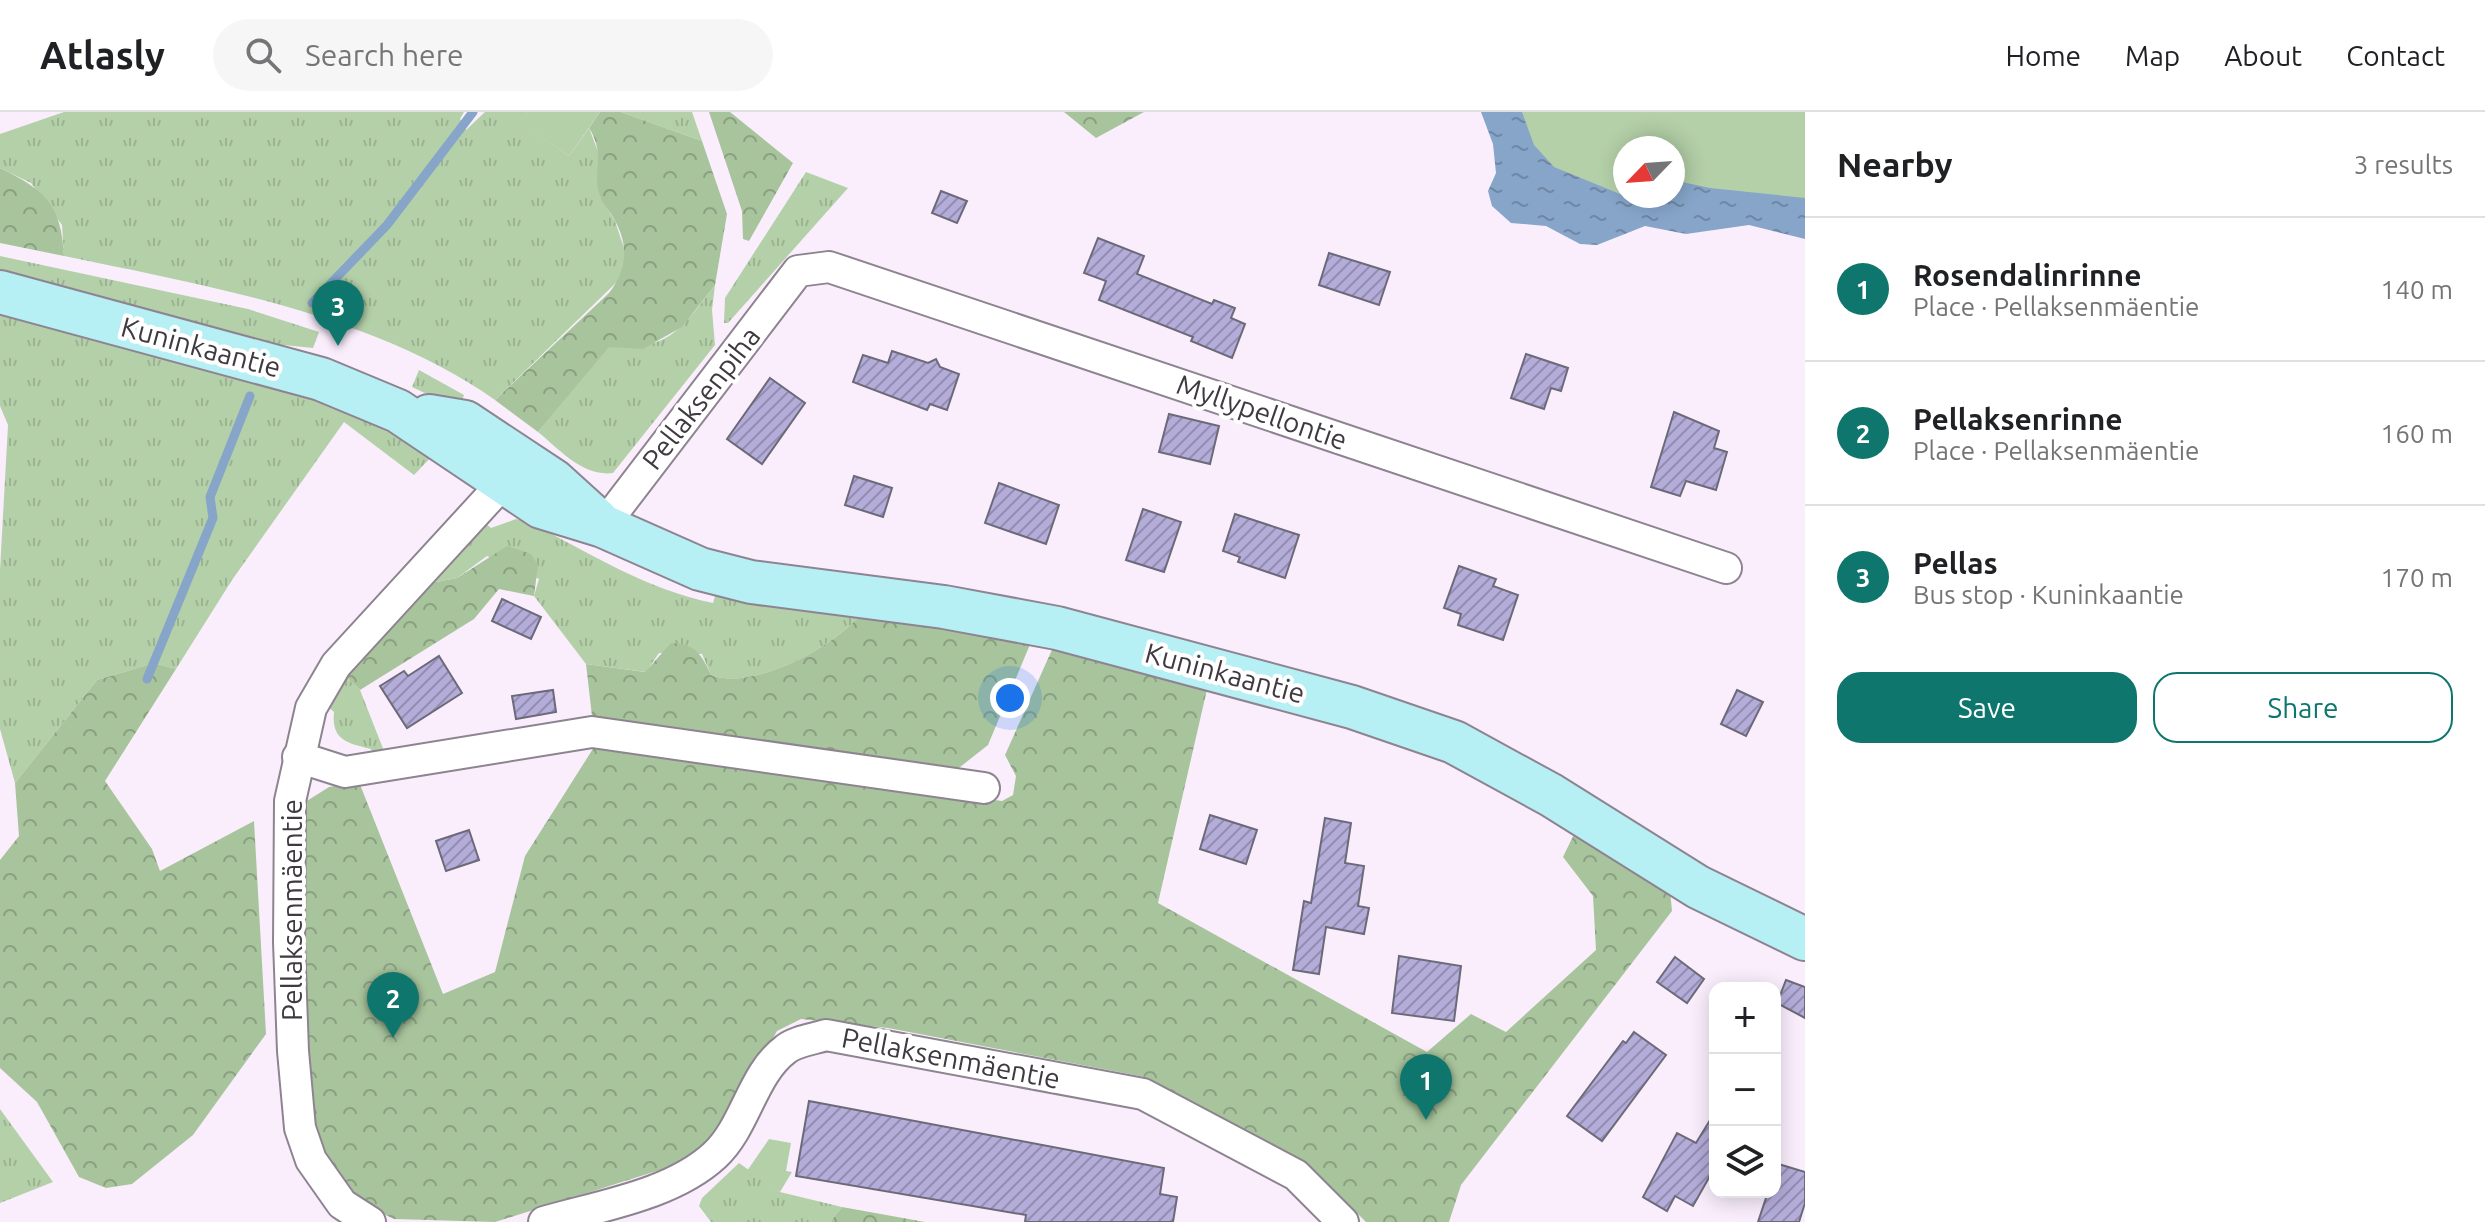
<!DOCTYPE html>
<meta charset="utf-8">
<style>
:root{--surface:#fff;--page:#f6f6f6;--text:#202124;--muted:#757577;--line:#e0e0e0;--accent:#0f766e}
body{margin:0;font-family:Ubuntu,sans-serif;background:var(--page);color:var(--text)}
.controls{position:absolute;right:24px;bottom:24px;display:grid;overflow:hidden;border-radius:16px;box-shadow:0 4px 20px #0003}
.controls button{width:72px;height:72px;display:grid;place-items:center;padding:0;border:0;border-bottom:2px solid var(--line);background:var(--surface);color:var(--text);font:40px sans-serif}
.compass{position:absolute;left:1613px;top:24px;width:72px;height:72px;border-radius:50%;background:var(--surface);box-shadow:0 4px 20px #0003;rotate:245deg}
.you{position:absolute;left:1010px;top:586px;width:28px;height:28px;margin:-20px;border:6px solid #fff;border-radius:50%;background:#1a73e8;box-shadow:0 0 0 12px #1a73e833}
.badge{display:grid;place-items:center;width:52px;height:52px;border-radius:50%;background:var(--accent);color:#fff;font-size:26px;font-weight:700}
.pin{position:absolute;translate:-50% -66px;filter:drop-shadow(0 2px 4px #0008)}
.pin::after{content:'';position:absolute;top:42px;width:28px;height:24px;background:inherit;clip-path:polygon(0 0,100% 0,50% 100%)}
.list{margin:0;padding:0;list-style:none}
h2{display:flex;justify-content:space-between;align-items:center;height:104px;margin:0;padding:0 32px;font-size:34px}
h2 small{font-size:26px;font-weight:400;color:var(--muted)}
.list li{display:grid;grid-template-columns:52px 1fr auto;gap:24px;align-items:center;box-sizing:border-box;height:144px;padding:0 32px;border-top:2px solid var(--line)}
.list b{display:block;font-size:30px;white-space:nowrap}
.list p{margin:0;font-size:26px;white-space:nowrap;color:var(--muted)}
.list em{font-size:26px;font-style:normal;color:var(--muted)}
.actions{display:flex;gap:16px;padding:24px 32px}
.actions a{flex:1;padding:18px 0;border:2px solid var(--accent);border-radius:24px;text-align:center;font-size:28px;color:var(--accent)}
.actions .main{background:var(--accent);color:#fff}
.icon{flex:none;width:44px;height:44px;fill:none;stroke:currentColor;stroke-width:2;stroke-linecap:round;stroke-linejoin:round}
.map{position:relative;flex:none;width:1805px;height:1110px;overflow:hidden}
header{display:flex;align-items:center;gap:48px;box-sizing:border-box;height:112px;padding:0 40px;background:var(--surface);border-bottom:2px solid var(--line)}
header strong{font-size:38px}
nav{display:flex;gap:44px;margin-inline-start:auto;font-size:28px}
.search{width:560px;height:72px;background:var(--page);display:flex;align-items:center;gap:20px;box-sizing:border-box;padding:0 28px;border-radius:44px;color:var(--muted);font-size:30px}
main{display:flex}
aside{flex:1;background:var(--surface)}
.map>svg:first-child{display:block}
.grass{fill:url(#grass-tufts)}
.forest{fill:url(#forest-crowns)}
.park{fill:#b4d0a8}
.water{fill:url(#water-ripples)}
.lines{fill:none;stroke-linecap:round;stroke-linejoin:round}
.stream{stroke:#86a5c9;stroke-width:9}
.building{fill:url(#building-hatch);stroke:#6c6a79;stroke-width:2}
.minor-casing{stroke:#8e8491;stroke-width:34}
.secondary-casing{stroke:#8e8491;stroke-width:46}
.minor{stroke:#fff;stroke-width:30}
.secondary{stroke:#b6eff4;stroke-width:42}
.labels{text-anchor:middle;stroke-width:8;stroke-linejoin:round;paint-order:stroke}
.street-label{font-size:28px;fill:#3e3a40;stroke:#fff}
</style>
<header>
<strong>Atlasly</strong>
<div class="search"><svg class="icon" aria-label="search" viewBox="0 0 24 24"><circle cx="10" cy="10" r="6"/><path d="M15 15l6 6"/></svg>Search here</div>
<nav><a>Home</a><a>Map</a><a>About</a><a>Contact</a></nav>
</header>
<main>
<div class="map">
<svg width="1805" height="1110" viewBox="0 0 1805 1110">
<defs>
<pattern id="grass-tufts" width="24" height="20" patternUnits="userSpaceOnUse" patternTransform="scale(2)"><rect width="24" height="20" fill="#b4d0a8"/><path d="M3 7l-1-3M5 7V3M7 7l1-3M15 17l-1-3M17 17v-4M19 17l1-3" fill="none" stroke="#9cb392"/></pattern>
<pattern id="forest-crowns" width="20" height="18" patternUnits="userSpaceOnUse" patternTransform="scale(2)"><rect width="20" height="18" fill="#a8c49c"/><path d="M2 6a3 3 0 1 1 6 0M12 15a3 3 0 1 1 6 0" fill="none" stroke="#8aa081"/></pattern>
<pattern id="water-ripples" width="26" height="14" patternUnits="userSpaceOnUse" patternTransform="scale(2)"><rect width="26" height="14" fill="#86a5c9"/><path d="M2 4q2-2 4 0t4 0M15 11q2-2 4 0t4 0" fill="none" stroke="#6f87a5"/></pattern>
<pattern id="building-hatch" width="6" height="6" patternUnits="userSpaceOnUse" patternTransform="scale(2)"><rect width="6" height="6" fill="#b4acd9"/><path d="M-1 1l2-2M0 6l6-6M5 7l2-2" fill="none" stroke="#948db1"/></pattern>
</defs>
<rect width="100%" height="100%" fill="#faeefd"/>
<g class="grass">
<path d="M64,0H464L460,7L466,18L485,0H527L521,10L569,44L589,16L601,47L600,84L615,109L626,142L621,166L495,288C372,202 208,174 64,144L62,113L31,71L0,56V22Z"/>
<polygon points="621,0 692,0 702,29"/>
<polygon points="806,60 848,76 728,211 724,211 725,186"/>
<polygon points="0,144 248,197 319,220 313,236 264,231 0,167"/>
<path d="M715,173L712,198L715,233L613,361C583,365 559,337 538,320L609,234C670,239 681,217 715,173Z"/>
<polygon points="0,197 321,283 438,338 414,363 344,310 232,468 176,557 154,551 97,568 15,671 0,617 0,458 8,313 0,294"/>
<polygon points="419,258 464,283 459,297 412,275"/>
<path d="M516,407L531,411C589,441 648,478 713,491L715,484L865,497C841,532 753,580 711,563L702,542L659,541L646,560L586,552L534,484L539,467L487,444L457,466L436,470L429,463L484,410L491,416Z"/>
<path d="M343,562L360,578L386,644H373L371,637C347,631 331,628 334,600L326,593Z"/>
<polygon points="0,997 53,1070 0,1091"/>
<polygon points="739,1051 780,1080 842,1095 830,1110 711,1110 699,1094 702,1086"/>
</g>
<g class="forest">
<path d="M600,0H621L702,29L727,102L715,173L682,215L643,237L609,235L538,320L495,288L609,181C628,157 629,132 613,105C609,98 602,91 600,84C591,59 607,45 589,16Z"/>
<polygon points="709,0 730,0 793,51 749,129 743,127 742,99"/>
<polygon points="1064,0 1144,0 1096,26"/>
<path d="M0,56C45,78 61,92 64,144L0,131Z"/>
<polygon points="507,434 531,442 538,453 534,484 499,477 474,507 360,578 343,562 429,463 436,470 457,466"/>
<path d="M865,497L1034,523L988,633L955,659L593,613L586,552L645,560L671,531C695,532 701,541 711,563C753,580 841,532 865,497Z"/>
<polygon points="1055,531 1208,573 1158,791 1427,940 1471,902 1506,920 1596,838 1593,784 1563,745 1576,718 1670,778 1672,799 1461,1073 1449,1110 1366,1110 1313,1057 1145,965 888,916 801,907 777,919 717,1022 682,1051 495,1110 394,1107 355,1088 327,1053 308,1003 300,834 302,692 329,675 359,670 443,882 495,860 525,744 596,632 1002,689 1013,683 1016,664 1005,643"/>
<polygon points="154,551 176,557 105,669 152,737 160,759 254,709 266,922 193,1023 132,1072 106,1076 79,1065 37,990 0,956 0,748 19,724 15,671 97,568"/>
<polygon points="842,1095 925,1110 830,1110"/>
</g>
<g class="park">
<polygon points="527,0 600,0 569,44 520,10"/>
<polygon points="1511,0 1805,0 1805,94 1673,78 1673,36 1625,36 1625,84 1663,84 1647,94 1547,61"/>
<polygon points="769,1027 791,1031 786,1059 792,1060 780,1080 747,1059"/>
</g>
<polygon class="water" points="1481,0 1522,0 1534,33 1554,55 1625,84 1673,84 1673,68 1710,76 1805,86 1805,127 1749,113 1686,122 1645,114 1597,133 1580,132 1546,114 1511,111 1492,94 1488,79 1496,61 1493,32"/>
<g class="lines">
<g class="stream">
<polyline points="312,191 387,113 473,0"/>
<polyline points="147,567 213,406 210,385 250,284"/>
</g>
</g>
<g class="building">
<polygon points="941,79 967,89 957,111 932,101"/>
<polygon points="1098,126 1144,144 1137,162 1212,192 1214,188 1235,196 1231,206 1245,212 1232,246 1191,229 1193,225 1099,188 1106,169 1084,161"/>
<polygon points="1329,141 1390,160 1379,193 1319,173"/>
<polygon points="892,239 928,251 936,247 940,255 959,262 947,298 930,292 927,298 853,270 863,243 888,251"/>
<polygon points="1526,242 1568,256 1561,279 1551,276 1544,297 1511,286"/>
<polygon points="770,266 805,291 762,352 727,327"/>
<polygon points="1674,300 1719,319 1714,336 1727,340 1716,378 1686,369 1680,384 1651,375"/>
<polygon points="1169,302 1219,314 1210,352 1159,340"/>
<polygon points="854,364 892,376 883,405 845,393"/>
<polygon points="999,371 1059,393 1046,432 985,411"/>
<polygon points="1143,397 1181,410 1164,460 1126,448"/>
<polygon points="1235,402 1299,423 1285,466 1238,450 1240,445 1223,439"/>
<polygon points="1459,454 1496,467 1493,474 1518,483 1503,528 1458,513 1461,502 1444,496"/>
<polygon points="502,487 541,505 531,527 492,509"/>
<polygon points="439,544 462,581 407,616 380,574 404,559 408,564"/>
<polygon points="553,578 556,600 516,607 512,584"/>
<polygon points="1737,578 1763,590 1746,624 1721,612"/>
<polygon points="1210,703 1257,718 1246,752 1200,737"/>
<polygon points="1325,706 1351,711 1345,751 1364,754 1358,794 1369,796 1364,822 1326,815 1319,862 1293,858 1304,789 1311,791"/>
<polygon points="469,718 479,748 446,759 436,729"/>
<polygon points="1399,844 1461,854 1454,909 1392,901"/>
<polygon points="1675,845 1704,867 1687,891 1657,870"/>
<polygon points="1786,868 1805,875 1805,906 1777,891"/>
<polygon points="1634,920 1666,943 1602,1029 1567,1004 1623,929 1626,931"/>
<polygon points="809,989 1164,1056 1160,1082 1177,1085 1173,1110 1025,1110 1026,1103 796,1064"/>
<polygon points="1715,1000 1715,1055 1693,1094 1675,1084 1667,1099 1643,1085 1677,1021 1696,1031"/>
<polygon points="1775,1051 1805,1060 1805,1091 1799,1110 1758,1110 1768,1080 1775,1080"/>
</g>
<g class="lines">
<g class="minor-casing">
<g id="minor">
<polyline points="603,414 798,159 829,155 1726,456"/>
<polyline points="298,645 345,660 592,620 984,676"/>
<polyline points="370,1110 342,1092 311,1048 300,1016 293,939 289,830 290,689 311,596 336,553 503,371 514,354"/>
<path d="M544,1110C599,1094 672,1083 715,1043C746,1014 752,962 786,937C796,929 814,927 826,923L1143,982L1296,1063L1343,1110"/>
</g>
</g>
<g class="secondary-casing">
<g id="secondary">
<polyline points="0,180 321,267 398,299 541,395 603,414 700,457 751,470 944,495 1057,516 1352,595 1454,630 1551,683 1698,775 1805,827"/>
<polyline points="429,304 465,310 554,369 597,408"/>
</g>
</g>
<use href="#minor" class="minor"/>
<use href="#secondary" class="secondary"/>
</g>
<g class="labels">
<g class="street-label">
<text transform="translate(201 235) rotate(15)" y="10">Kuninkaantie</text>
<text transform="translate(701 286) rotate(-52)" y="10">Pellaksenpiha</text>
<text transform="translate(1262 300) rotate(19)" y="10">Myllypellontie</text>
<text transform="translate(1225 561) rotate(15)" y="10">Kuninkaantie</text>
<text transform="translate(292 798) rotate(-90)" y="10">Pellaksenmäentie</text>
<text transform="translate(951 946) rotate(11)" y="10">Pellaksenmäentie</text>
</g>
</g>
</svg>
<div class="controls">
<button>+</button>
<button>−</button>
<button><svg class="icon" aria-label="layers" viewBox="0 0 24 24"><path d="M12 4l9 5-9 5-9-5zM3 14l9 5 9-5"/></svg></button>
</div>
<svg class="compass" viewBox="-18 -18 36 36"><path d="M0-13l5 13h-10z" fill="#e53935"/><path d="M0 13l5-13h-10z" fill="#757577"/></svg>
<div class="you"></div>
<div class="pin badge" style="left:1426px;top:1008px">1</div>
<div class="pin badge" style="left:393px;top:926px">2</div>
<div class="pin badge" style="left:338px;top:234px">3</div>
</div>
<aside>
<h2>Nearby<small>3 results</small></h2>
<ul class="list">
<li><span class="badge">1</span><div><b>Rosendalinrinne</b><p>Place · Pellaksenmäentie</p></div><em>140 m</em></li>
<li><span class="badge">2</span><div><b>Pellaksenrinne</b><p>Place · Pellaksenmäentie</p></div><em>160 m</em></li>
<li><span class="badge">3</span><div><b>Pellas</b><p>Bus stop · Kuninkaantie</p></div><em>170 m</em></li>
</ul>
<div class="actions"><a class="main">Save</a><a>Share</a></div>
</aside>
</main>
